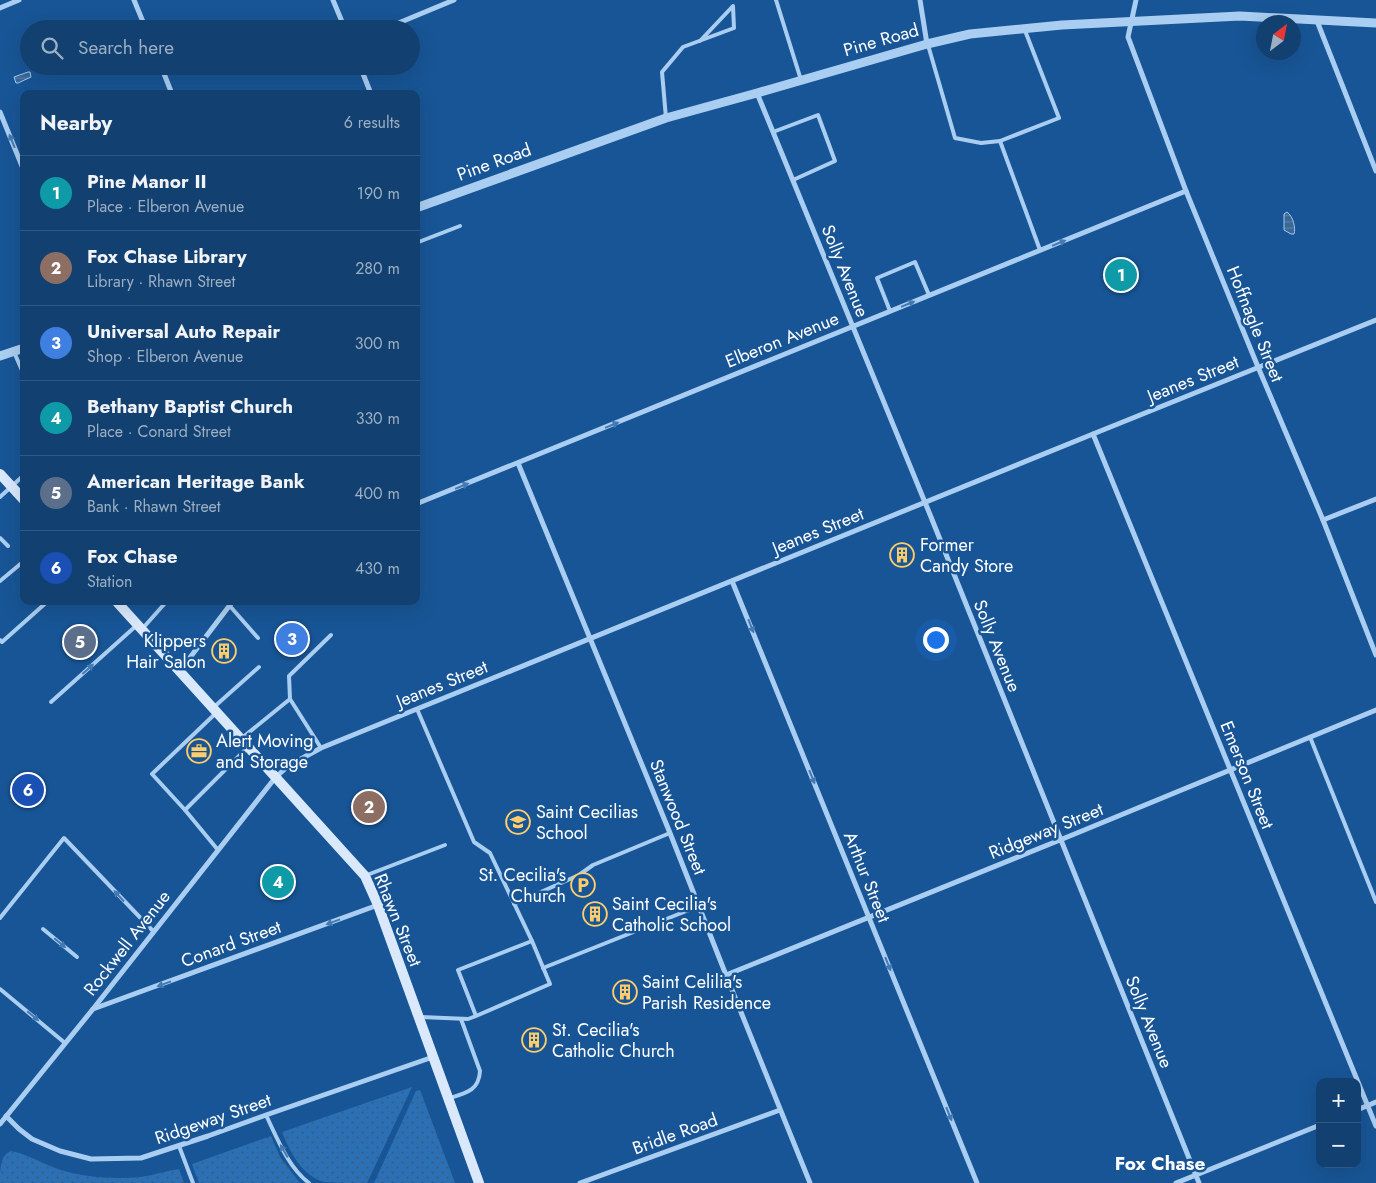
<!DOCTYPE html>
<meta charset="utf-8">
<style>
:root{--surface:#124070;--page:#1b4775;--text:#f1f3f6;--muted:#9cafc3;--line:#315983;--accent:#ffcd6a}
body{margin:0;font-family:Jost,sans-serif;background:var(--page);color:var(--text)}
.controls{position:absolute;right:15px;bottom:15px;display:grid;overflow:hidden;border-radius:10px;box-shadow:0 5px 20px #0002}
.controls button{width:45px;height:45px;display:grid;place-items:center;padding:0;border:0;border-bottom:1px solid var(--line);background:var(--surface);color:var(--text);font:25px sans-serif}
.compass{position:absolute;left:1256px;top:15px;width:45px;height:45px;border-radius:50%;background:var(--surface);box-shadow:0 5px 20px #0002;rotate:32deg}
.you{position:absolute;left:935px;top:639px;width:18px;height:18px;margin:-12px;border:4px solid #fff;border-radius:50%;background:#1a73e8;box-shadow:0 0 0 8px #1a73e833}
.badge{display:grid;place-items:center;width:32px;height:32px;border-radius:50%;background:var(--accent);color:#fff;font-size:16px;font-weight:700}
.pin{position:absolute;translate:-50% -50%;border:2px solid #fff;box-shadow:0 1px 5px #0006}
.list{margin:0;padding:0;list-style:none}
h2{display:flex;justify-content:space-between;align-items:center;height:65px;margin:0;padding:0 20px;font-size:21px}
h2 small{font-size:16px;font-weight:400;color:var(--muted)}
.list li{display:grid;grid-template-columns:32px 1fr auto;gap:15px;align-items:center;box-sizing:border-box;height:75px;padding:0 20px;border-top:1px solid var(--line)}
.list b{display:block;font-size:19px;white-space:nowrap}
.list p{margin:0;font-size:16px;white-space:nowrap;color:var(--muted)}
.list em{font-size:16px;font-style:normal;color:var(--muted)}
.icon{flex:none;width:28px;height:28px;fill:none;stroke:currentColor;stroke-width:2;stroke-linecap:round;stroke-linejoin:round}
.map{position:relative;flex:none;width:1376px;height:1183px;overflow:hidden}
.search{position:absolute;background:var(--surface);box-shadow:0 5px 20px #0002;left:20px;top:20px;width:400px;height:55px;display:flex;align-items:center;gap:12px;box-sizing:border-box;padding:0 18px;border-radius:28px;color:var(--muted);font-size:19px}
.panel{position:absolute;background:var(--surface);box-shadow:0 5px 20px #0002;left:20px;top:90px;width:400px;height:515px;border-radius:10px}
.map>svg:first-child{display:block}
.grass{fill:url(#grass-dots)}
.water{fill:url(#water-rules);stroke:#9dc9f3}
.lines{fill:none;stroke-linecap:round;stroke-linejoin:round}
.service{stroke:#aacef1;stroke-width:4}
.minor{stroke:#aacef1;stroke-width:5}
.tertiary{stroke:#aacef1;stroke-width:9}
.secondary{stroke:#d9e9fb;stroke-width:10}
.oneway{fill:#4479b1}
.labels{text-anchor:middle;stroke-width:5;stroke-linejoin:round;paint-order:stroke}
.street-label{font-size:18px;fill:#fff;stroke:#185596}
.poi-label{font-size:18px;fill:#fff;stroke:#185596;text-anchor:start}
.neighbourhood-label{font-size:19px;font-weight:bold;fill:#fff;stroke:#185596}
</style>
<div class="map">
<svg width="1376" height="1183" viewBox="0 0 1376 1183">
<defs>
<pattern id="grass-dots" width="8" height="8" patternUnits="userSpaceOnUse" patternTransform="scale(1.25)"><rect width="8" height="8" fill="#2b70b5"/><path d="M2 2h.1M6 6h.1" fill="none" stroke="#3d5c7b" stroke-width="1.8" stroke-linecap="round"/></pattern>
<pattern id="water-rules" width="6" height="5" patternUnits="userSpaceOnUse" patternTransform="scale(1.25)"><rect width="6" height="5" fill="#3b6795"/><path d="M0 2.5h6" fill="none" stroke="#587ea5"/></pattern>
</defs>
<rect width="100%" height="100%" fill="#185596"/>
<g class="grass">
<path d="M412,1087L367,1183C356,1183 333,1183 324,1182C302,1176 290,1152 282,1132Z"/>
<polygon points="420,1090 455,1183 374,1183 416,1091"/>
<polygon points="271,1136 280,1157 300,1183 199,1183 192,1164"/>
<path d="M11,1151C28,1154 44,1165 61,1170C87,1178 115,1179 141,1177C154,1175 166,1171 179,1169L184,1183H0C0,1170 0,1155 11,1151Z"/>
</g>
<g class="water">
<polygon points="28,72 30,72 31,77 18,83 16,83 14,77"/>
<path d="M1287,212C1293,216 1296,228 1294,234H1291L1284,230V214Z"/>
</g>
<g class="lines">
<g class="service">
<polyline points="776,0 801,80"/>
<polyline points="928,45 955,138 981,143 1000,141 1059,118 1024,28"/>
<polyline points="666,118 662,72 683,47 734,28 733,6 700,41"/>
<polyline points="773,132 818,115 835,161 793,180"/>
<polyline points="1000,141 1040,250"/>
<polyline points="416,243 460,226"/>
<polyline points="890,311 877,278 915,262 929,295"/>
<polyline points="14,352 24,375"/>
<polyline points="0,497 24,475"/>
<polyline points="0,538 8,546"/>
<polyline points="0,581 24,561"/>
<polyline points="229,605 258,638"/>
<polyline points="143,628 167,601"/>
<polyline points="0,640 2,642 48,601"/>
<polyline points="290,699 289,676 331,635"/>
<polyline points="51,702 137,625"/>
<polyline points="214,707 259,667"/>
<polyline points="417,709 474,842 490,853 532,941"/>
<polyline points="1310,737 1376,902"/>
<polyline points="242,738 290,699 321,748"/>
<polyline points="185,810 152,774 216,713"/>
<polyline points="218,850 185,810 247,748"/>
<polyline points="367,875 445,845"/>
<polyline points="514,904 579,875 593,865 670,833"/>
<polyline points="0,918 64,838 153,931"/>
<polyline points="43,929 77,957"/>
<polyline points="543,968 699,906"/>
<polyline points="0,989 65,1043"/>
<polyline points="421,1017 468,1019 476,1016 550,984 532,941 458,970 476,1016"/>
<path d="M450,1098C467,1093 479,1090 480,1071L461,1019"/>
<path d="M266,1115C277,1138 288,1167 309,1183"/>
<polyline points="179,1146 193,1183"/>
</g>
<g class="minor">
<polyline points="134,0 146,29"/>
<polyline points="333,0 345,29"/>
<polyline points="920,0 927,44"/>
<polyline points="1136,0 1128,37 1186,191 1258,367 1323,520 1376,655"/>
<polyline points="0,8 19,0"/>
<polyline points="1317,21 1376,171"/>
<polyline points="384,29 454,0"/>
<polyline points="161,66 172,94"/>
<polyline points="360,66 371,94"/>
<polyline points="757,93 931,517 1199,1183"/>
<polyline points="0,112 24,171"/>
<polyline points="1093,434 1376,1126"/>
<polyline points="518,463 670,833 726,975 810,1183"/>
<polyline points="416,504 1186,191"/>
<polyline points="1323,520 1376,499"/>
<polyline points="732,581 977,1183"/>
<polyline points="179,672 233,601"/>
<polyline points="726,975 1060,840 1376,710"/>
<polyline points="93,1009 378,905"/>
<polyline points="1357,1110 1376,1102"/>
<polyline points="6,1116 19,1129 32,1139 60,1151 91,1159 141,1158 208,1136 266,1115 433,1057"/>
<polyline points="0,1124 93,1009 275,778 288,766 321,748 1093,434 1376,320"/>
<polyline points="580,1183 780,1110"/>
<polyline points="1176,1183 1320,1125"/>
</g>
<g class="tertiary">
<polyline points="416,208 666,118 757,93 927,44 970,34 1062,25 1240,16 1376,23"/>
<polyline points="0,356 24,348"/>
</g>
<g class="secondary">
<polyline points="0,474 24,500"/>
<polyline points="116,601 365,876 378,905 479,1183"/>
</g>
</g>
<defs><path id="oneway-solid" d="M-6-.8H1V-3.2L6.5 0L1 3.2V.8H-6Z" transform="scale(1.25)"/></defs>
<g class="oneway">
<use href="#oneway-solid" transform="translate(12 141) rotate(-112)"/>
<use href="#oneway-solid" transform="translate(1059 243) rotate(-22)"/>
<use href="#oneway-solid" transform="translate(908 304) rotate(-22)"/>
<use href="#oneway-solid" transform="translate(612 425) rotate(-22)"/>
<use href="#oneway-solid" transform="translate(462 486) rotate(-22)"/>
<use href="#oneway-solid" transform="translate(751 626) rotate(68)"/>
<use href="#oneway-solid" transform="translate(88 669) rotate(-42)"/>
<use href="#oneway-solid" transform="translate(812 777) rotate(68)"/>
<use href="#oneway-solid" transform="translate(119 896) rotate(-133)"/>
<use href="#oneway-solid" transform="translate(333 922) rotate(160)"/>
<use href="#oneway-solid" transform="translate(60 943) rotate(40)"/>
<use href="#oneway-solid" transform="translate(888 964) rotate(68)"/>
<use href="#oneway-solid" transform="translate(164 984) rotate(160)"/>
<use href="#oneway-solid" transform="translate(33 1016) rotate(40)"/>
<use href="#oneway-solid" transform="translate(949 1114) rotate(68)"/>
<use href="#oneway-solid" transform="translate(284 1151) rotate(-120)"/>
</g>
<defs>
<g id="building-ring" transform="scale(1.25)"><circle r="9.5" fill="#185596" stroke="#ffcd6a" stroke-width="1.5"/><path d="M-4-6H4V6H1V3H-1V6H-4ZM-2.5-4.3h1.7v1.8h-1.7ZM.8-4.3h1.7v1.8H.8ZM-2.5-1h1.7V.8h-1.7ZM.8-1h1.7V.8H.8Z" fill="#ffcd6a"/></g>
<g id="office-ring" transform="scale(1.25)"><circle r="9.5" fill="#185596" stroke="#ffcd6a" stroke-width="1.5"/><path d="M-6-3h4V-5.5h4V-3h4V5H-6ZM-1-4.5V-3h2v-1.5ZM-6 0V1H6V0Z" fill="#ffcd6a"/></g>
<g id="school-ring" transform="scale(1.25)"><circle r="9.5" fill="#185596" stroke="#ffcd6a" stroke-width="1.5"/><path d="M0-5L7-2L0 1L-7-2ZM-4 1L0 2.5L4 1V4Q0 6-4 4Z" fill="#ffcd6a"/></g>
<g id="parking-ring" transform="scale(1.25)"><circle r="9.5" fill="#185596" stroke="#ffcd6a" stroke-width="1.5"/><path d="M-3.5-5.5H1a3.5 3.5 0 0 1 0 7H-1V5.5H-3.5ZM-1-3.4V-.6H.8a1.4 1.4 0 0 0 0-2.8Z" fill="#ffcd6a"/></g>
</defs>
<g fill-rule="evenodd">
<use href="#building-ring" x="902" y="555"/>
<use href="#building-ring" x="224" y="651"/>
<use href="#office-ring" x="199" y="751"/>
<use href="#school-ring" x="518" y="822"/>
<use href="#parking-ring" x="583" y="885"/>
<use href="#building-ring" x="595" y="914"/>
<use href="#building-ring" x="625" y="992"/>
<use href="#building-ring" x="534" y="1040"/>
</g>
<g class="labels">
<g class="street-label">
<text transform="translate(881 40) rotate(-16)" y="6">Pine Road</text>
<text transform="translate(494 162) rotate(-20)" y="6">Pine Road</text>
<text transform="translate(845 271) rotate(68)" y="6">Solly Avenue</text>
<text transform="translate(1255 324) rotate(68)" y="6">Hoffnagle Street</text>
<text transform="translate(782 340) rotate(-22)" y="6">Elberon Avenue</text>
<text transform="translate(1193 379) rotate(-22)" y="6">Jeanes Street</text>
<text transform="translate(818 531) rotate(-22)" y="6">Jeanes Street</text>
<text transform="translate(997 646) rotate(68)" y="6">Solly Avenue</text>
<text transform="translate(442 684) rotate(-22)" y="6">Jeanes Street</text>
<text transform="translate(1247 775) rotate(68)" y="6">Emerson Street</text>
<text transform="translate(678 817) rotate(68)" y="6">Stanwood Street</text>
<text transform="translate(1046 831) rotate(-22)" y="6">Ridgeway Street</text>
<text transform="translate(867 877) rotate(68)" y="6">Arthur Street</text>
<text transform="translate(398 920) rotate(68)" y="6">Rhawn Street</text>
<text transform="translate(127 943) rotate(-52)" y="6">Rockwell Avenue</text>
<text transform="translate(231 944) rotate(-20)" y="6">Conard Street</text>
<text transform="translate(1149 1022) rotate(68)" y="6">Solly Avenue</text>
<text transform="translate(213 1119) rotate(-19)" y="6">Ridgeway Street</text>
<text transform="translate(675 1134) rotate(-20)" y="6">Bridle Road</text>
</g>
<g class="poi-label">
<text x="920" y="551">Former<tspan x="920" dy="21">Candy Store</tspan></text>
<text x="206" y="647" text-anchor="end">Klippers<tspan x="206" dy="21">Hair Salon</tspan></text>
<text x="216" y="747">Alert Moving<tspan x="216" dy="21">and Storage</tspan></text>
<text x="536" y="818">Saint Cecilias<tspan x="536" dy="21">School</tspan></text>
<text x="566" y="881" text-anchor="end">St. Cecilia's<tspan x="566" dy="21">Church</tspan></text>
<text x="612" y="910">Saint Cecilia's<tspan x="612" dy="21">Catholic School</tspan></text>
<text x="642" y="988">Saint Celilia's<tspan x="642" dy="21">Parish Residence</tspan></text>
<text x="552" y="1036">St. Cecilia's<tspan x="552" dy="21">Catholic Church</tspan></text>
</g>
<g class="neighbourhood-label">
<text x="1160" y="1170">Fox Chase</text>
</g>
</g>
</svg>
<div class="controls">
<button>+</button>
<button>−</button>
</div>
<svg class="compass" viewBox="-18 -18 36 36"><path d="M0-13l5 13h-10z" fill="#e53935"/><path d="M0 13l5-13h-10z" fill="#9cafc3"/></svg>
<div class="you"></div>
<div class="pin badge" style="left:1121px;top:275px;background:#0f9aa8">1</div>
<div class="pin badge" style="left:369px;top:807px;background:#8d6e63">2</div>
<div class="pin badge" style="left:292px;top:639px;background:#3f7fe0">3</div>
<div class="pin badge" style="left:278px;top:882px;background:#0f9aa8">4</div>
<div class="pin badge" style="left:80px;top:642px;background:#5c6f8a">5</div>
<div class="pin badge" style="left:28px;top:790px;background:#1a4fb4">6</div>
<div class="search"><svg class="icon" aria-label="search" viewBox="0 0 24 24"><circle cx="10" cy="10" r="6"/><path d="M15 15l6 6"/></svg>Search here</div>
<section class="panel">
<h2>Nearby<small>6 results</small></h2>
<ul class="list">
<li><span class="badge" style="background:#0f9aa8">1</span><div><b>Pine Manor II</b><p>Place · Elberon Avenue</p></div><em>190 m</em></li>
<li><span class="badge" style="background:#8d6e63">2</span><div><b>Fox Chase Library</b><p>Library · Rhawn Street</p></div><em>280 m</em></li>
<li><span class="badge" style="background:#3f7fe0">3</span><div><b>Universal Auto Repair</b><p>Shop · Elberon Avenue</p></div><em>300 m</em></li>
<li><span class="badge" style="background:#0f9aa8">4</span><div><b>Bethany Baptist Church</b><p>Place · Conard Street</p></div><em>330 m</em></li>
<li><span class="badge" style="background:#5c6f8a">5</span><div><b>American Heritage Bank</b><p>Bank · Rhawn Street</p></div><em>400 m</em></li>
<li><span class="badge" style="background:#1a4fb4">6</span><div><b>Fox Chase</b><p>Station</p></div><em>430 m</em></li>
</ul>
</section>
</div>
